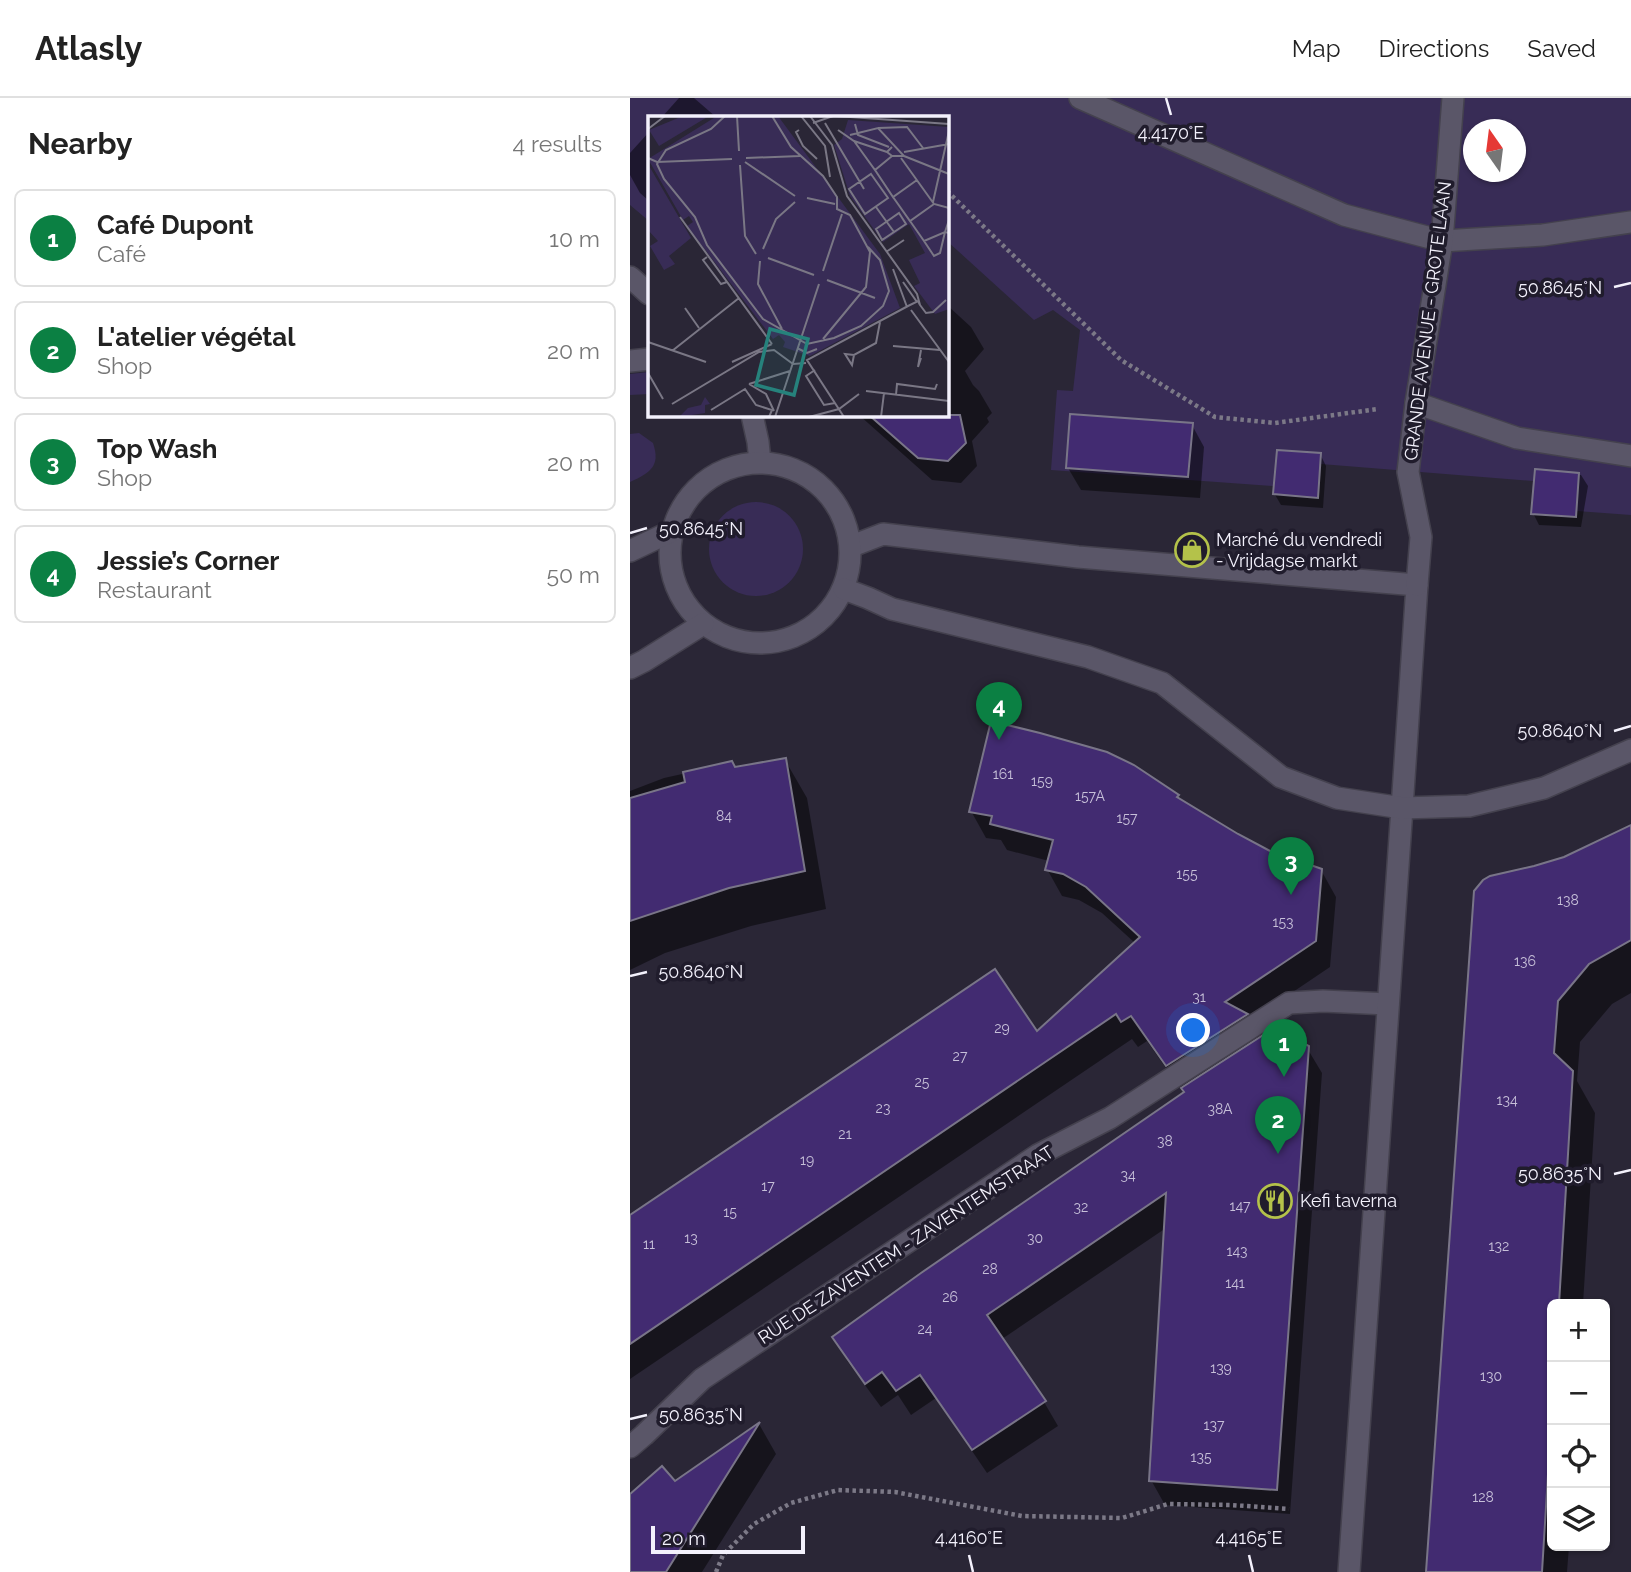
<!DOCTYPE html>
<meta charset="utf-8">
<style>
:root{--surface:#fff;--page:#f6f6f6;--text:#222;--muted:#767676;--line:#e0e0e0;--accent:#0b8043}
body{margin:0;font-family:Raleway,sans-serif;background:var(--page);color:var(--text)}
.controls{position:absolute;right:21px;bottom:21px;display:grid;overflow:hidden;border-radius:10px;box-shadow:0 2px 5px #0004}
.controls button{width:63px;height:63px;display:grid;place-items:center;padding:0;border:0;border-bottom:2px solid var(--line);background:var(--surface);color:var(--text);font:35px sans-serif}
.compass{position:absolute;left:833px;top:21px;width:63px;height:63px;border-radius:50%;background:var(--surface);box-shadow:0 2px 5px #0004;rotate:346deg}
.scale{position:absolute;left:21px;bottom:18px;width:154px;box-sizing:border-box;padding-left:7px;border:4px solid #f3f1fc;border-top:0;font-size:19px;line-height:24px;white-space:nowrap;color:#f3f1fc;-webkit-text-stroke:5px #201c2c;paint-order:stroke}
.you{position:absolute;left:564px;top:933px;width:24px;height:24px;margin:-18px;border:5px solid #fff;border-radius:50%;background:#1a73e8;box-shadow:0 0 0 10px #1a73e833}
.badge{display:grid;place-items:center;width:46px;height:46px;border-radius:50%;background:var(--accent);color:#fff;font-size:23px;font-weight:700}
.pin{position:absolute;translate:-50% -58px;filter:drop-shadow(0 2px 4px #0008)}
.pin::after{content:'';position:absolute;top:37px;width:24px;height:21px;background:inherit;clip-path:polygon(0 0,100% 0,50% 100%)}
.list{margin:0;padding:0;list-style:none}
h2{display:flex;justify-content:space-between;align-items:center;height:91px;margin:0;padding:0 28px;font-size:30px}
h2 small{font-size:23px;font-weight:400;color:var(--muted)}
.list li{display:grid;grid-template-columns:46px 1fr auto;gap:21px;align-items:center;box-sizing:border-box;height:98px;margin:0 14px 14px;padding:0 14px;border:2px solid var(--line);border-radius:10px}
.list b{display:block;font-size:26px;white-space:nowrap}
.list p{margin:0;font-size:23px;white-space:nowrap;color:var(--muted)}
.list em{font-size:23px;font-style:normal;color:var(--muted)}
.icon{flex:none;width:38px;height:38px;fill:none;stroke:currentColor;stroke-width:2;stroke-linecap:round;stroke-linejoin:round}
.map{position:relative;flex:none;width:1001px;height:1474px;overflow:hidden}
header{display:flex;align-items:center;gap:42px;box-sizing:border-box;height:98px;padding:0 35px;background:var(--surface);border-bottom:2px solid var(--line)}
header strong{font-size:33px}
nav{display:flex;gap:38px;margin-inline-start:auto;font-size:24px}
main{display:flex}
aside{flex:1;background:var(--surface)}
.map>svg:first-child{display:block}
.green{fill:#382c56;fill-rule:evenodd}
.shadow{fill:#0007}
.building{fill:#422b71;stroke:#797588;stroke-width:2}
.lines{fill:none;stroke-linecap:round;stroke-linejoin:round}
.service-casing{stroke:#44414e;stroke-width:24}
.pedestrian-casing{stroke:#44414e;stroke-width:24}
.minor-casing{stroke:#44414e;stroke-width:24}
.tertiary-casing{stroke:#44414e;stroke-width:24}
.path{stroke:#7c7987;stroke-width:4.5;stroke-dasharray:3.5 3.5;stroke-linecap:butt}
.service{stroke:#5a5668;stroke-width:21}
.pedestrian{stroke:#5a5668;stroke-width:21}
.minor{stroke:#5a5668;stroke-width:21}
.tertiary{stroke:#5a5668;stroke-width:21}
.ticks{fill:none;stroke:#f3f1fc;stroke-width:2.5}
.labels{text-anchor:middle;stroke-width:7;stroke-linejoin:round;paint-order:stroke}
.number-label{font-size:14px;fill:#c7c0d9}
.street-label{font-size:18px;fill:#f3f1fc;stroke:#201c2c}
.poi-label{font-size:18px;fill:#f3f1fc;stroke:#201c2c;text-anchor:start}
.inset-road{fill:none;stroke:#7a7785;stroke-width:2}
.view{fill:#26827c;fill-opacity:0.15;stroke:#26827c;stroke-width:3.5}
.inset-edge{fill:none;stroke:#f3f1fc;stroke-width:3.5}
.ticks-label{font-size:18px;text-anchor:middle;fill:#f3f1fc;stroke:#201c2c;stroke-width:7;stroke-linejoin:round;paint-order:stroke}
</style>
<header>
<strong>Atlasly</strong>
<nav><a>Map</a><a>Directions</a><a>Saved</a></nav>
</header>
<main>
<aside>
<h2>Nearby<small>4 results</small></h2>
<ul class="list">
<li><span class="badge">1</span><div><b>Café Dupont</b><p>Café</p></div><em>10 m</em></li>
<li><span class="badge">2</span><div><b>L'atelier végétal</b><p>Shop</p></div><em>20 m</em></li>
<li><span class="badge">3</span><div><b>Top Wash</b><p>Shop</p></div><em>20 m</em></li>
<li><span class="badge">4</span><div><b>Jessie’s Corner</b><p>Restaurant</p></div><em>50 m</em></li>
</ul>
</aside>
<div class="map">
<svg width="1001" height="1474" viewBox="0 0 1001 1474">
<rect width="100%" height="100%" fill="#2a2636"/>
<g class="green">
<path d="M0,0H1001V417L947,413L946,419L901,416L903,383L691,366L643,396V388L421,372L427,292L443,293L450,232L423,212L404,222L317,143V19H19V123L0,107ZM844,32H886V74H844Z"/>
<polygon points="19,274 19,296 0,297 0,276"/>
<path d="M9,335L23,345C31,368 20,375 0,384V336Z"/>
<circle cx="126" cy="451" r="47"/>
</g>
<g class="shadow">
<polygon points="49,0 64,0 86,19 32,19"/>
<polygon points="19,34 19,103 10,95 0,77 0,55"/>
<polygon points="317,207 341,229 354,251 335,273 343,287 349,293 362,315 357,320 359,324 342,343 347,368 331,385 302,382 229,317 317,317"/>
<polygon points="562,327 574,349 570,400 451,392 438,370"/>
<polygon points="690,356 696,368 693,410 651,407 644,395"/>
<polygon points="906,373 951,377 958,388 951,429 909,427 903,415"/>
<polygon points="155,662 177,700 196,811 121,828 35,855 0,872 0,693 34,680 102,665 105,671"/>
<polygon points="547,698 550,704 639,755 691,772 706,799 700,869 620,923 631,941 677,950 692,975 660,1416 535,1407 521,1382 536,1130 372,1241 414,1304 428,1328 357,1375 306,1300 281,1317 268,1297 251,1309 218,1264 204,1240 554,996 517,943 508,949 502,941 0,1281 0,1120 407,936 505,845 472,815 449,802 432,798 417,771 419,763 377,752 371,742 356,740 341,713"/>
<polygon points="1001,728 1001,895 982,906 950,944 947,983 965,1015 953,1206 922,1206 922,1448 939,1448 937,1474 798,1474 935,760"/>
<polygon points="129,1326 146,1356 72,1474 0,1474 0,1398 45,1385"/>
</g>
<g class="building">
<polygon points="440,316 563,325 558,379 436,370"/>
<polygon points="239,317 330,317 336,345 318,363 288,360"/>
<polygon points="647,352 691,355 688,400 643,396"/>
<polygon points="905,371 949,375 946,419 901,416"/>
<polygon points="361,623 410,635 477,654 504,667 549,697 547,699 608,736 640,753 692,771 686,843 595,904 618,916 536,968 501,918 491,924 486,916 0,1246 0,1117 365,871 407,933 510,839 456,789 433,776 415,772 423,742 360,726 362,718 339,714"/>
<polygon points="156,660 175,773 99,790 0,823 0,700 55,684 53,674 102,663 105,669"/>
<polygon points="1001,727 1001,842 959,866 928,903 924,955 943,973 929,1206 922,1206 922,1311 912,1474 796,1474 844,793 853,782 860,778 904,768 934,759"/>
<polygon points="644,930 679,948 647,1392 519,1383 536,1095 357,1217 416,1303 342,1352 290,1277 266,1293 252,1274 235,1286 202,1239 291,1175 554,994 551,990"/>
<polygon points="130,1324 36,1474 0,1474 0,1396 32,1368 45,1383"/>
</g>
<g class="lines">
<g class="service-casing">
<g id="service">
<polyline points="786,305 887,340 1001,358"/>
<polyline points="222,448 253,436 448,459 787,487 772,710"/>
</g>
</g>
<g class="pedestrian-casing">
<g id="pedestrian">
<polyline points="450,0 714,117 812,143 913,137 1001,124"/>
<polyline points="787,487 791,439 778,374 786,305 812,143 823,0"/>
</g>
</g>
<g class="minor-casing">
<g id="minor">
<polyline points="0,179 19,196"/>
<polyline points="0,263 19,261"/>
<polyline points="122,317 128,344 130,364"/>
<polyline points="0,1349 14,1337 72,1281 408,1057 480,1020 659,905 693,903 758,906"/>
<polyline points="719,1474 772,710"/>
</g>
</g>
<g class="tertiary-casing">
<g id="tertiary">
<circle cx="130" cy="455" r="90"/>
<polyline points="0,453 42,433"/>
<polyline points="214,491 238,500 262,511 458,559 532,585 651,679 707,700 772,710 839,708 914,690 1001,652"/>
<polyline points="0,570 14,563 73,526"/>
</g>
</g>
<g class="path">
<polyline points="317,93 491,262 585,319 645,325 748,311"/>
<polyline points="86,1474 93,1457 124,1426 161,1405 208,1392 265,1394 392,1418 492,1420 538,1406 601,1407 659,1411"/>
</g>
<use href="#service" class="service"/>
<use href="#pedestrian" class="pedestrian"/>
<use href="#minor" class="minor"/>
<use href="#tertiary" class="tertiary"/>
</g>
<path class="ticks" d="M536,0L541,17M984,189L1001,185M0,435L17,430M984,633L1001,628M0,878L17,874M984,1076L1001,1072M0,1321L17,1317M339,1457L343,1474M619,1457L623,1474"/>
<defs>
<g id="shop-ring" transform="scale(1.75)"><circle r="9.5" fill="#201c2c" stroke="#b4c24a" stroke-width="1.5"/><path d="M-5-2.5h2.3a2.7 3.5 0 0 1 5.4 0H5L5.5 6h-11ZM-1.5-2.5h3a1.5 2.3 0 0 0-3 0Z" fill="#b4c24a"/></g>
<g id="restaurant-ring" transform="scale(1.75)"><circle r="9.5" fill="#201c2c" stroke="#b4c24a" stroke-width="1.5"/><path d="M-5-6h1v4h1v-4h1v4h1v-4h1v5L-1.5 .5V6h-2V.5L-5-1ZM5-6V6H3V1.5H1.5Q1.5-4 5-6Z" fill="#b4c24a"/></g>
</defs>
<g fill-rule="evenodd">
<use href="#shop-ring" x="562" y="452"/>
<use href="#restaurant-ring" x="645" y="1103"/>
</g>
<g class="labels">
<g class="number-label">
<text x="373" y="681">161</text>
<text x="412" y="688">159</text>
<text x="460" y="703">157A</text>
<text x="94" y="723">84</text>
<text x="497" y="725">157</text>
<text x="557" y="781">155</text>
<text x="938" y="807">138</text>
<text x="653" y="829">153</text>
<text x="895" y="868">136</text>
<text x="569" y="904">31</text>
<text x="372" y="935">29</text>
<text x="330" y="963">27</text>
<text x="292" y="989">25</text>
<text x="877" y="1007">134</text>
<text x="253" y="1015">23</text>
<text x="590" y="1016">38A</text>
<text x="215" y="1041">21</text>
<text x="535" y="1048">38</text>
<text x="177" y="1067">19</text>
<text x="498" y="1082">34</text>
<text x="138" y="1093">17</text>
<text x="610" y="1113">147</text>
<text x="451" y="1114">32</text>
<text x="100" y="1119">15</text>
<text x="61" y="1145">13</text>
<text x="405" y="1145">30</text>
<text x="19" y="1151">11</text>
<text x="869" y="1153">132</text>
<text x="607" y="1158">143</text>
<text x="360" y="1176">28</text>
<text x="605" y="1190">141</text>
<text x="320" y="1204">26</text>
<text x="295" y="1236">24</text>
<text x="591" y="1275">139</text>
<text x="861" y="1283">130</text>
<text x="584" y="1332">137</text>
<text x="571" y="1364">135</text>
<text x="853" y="1404">128</text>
</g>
<g class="street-label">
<text transform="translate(798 223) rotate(-83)" y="6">GRANDE AVENUE - GROTE LAAN</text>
<text transform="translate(276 1147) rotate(-33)" y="6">RUE DE ZAVENTEM - ZAVENTEMSTRAAT</text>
</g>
<g class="poi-label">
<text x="586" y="448">Marché du vendredi<tspan x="586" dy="21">- Vrijdagse markt</tspan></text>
<text x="670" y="1109">Kefi taverna</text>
</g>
</g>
<g transform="translate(18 18)">
<rect width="301" height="301" fill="#2a2636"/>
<path d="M35,0H61L11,30L1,14ZM69,0H130L232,138L252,192L162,240L135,231L137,226L131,219L125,223L39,110L45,106L41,100L35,104L0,43ZM200,4L301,11V193L287,198L266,170L272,167L261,144L277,137L261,108L235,126L202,80L186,29L194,23ZM0,48L43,122L21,140L27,148L16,154L2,130L10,125L0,114ZM57,281L62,288L57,289V297L31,301L40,292L53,289Z" fill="#382c56"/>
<path class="inset-road" d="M77,0L63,13L18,34L9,48L16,63L47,101L59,129L115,203L159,228L186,222L213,210L235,190L241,175L232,144L220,131M89,0L91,35M124,0L143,31L175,60L189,81V93L202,99L222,136L218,171L175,223M153,0L177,30L182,61M162,0L184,29L199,80L269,178L272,189M188,0L301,8M165,7L185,0M177,7L216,73M207,8L210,19L241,31M230,12L259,11L275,32M0,13L17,0M151,14L148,16L155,30L169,43M190,14L206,25L239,36M202,19L230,12L256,40H244L239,36L244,31M206,25L227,54L244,40M256,36L301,28M256,40L301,58M0,42L9,46L84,43M98,42L152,40M253,42L286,88L301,92M97,46L147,80M92,49L97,120L108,138M227,54L245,81L269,64M223,58L240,82L217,98L201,73ZM245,81L262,105L286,88M159,82L187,88M285,86L301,15M228,91L246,116M251,97L258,108L234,124L228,113ZM32,101L124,228M301,104L297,116L292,137L286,140L276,125L297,116L301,117M262,105L276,125M115,133L128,103L147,86M238,136L256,124M59,141L55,144L73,168L79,166M120,142L166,159M112,145L110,168L134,213M245,153L259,191M175,155L194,98M179,164L227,182M255,166L269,186M272,189L278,197L285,196L298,184M37,192L51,212M263,194L301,246M0,226L58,246M245,230L292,234M149,232L159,237L169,233M273,234L270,251L273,242M24,235L91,182M206,239L204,249L197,238L206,239L228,227L232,206M84,246L124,228M167,254L158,260L176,289L187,287M0,257L15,283M101,268L142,255M101,268L118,278L126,295M218,275L301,285M248,279L249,268L287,273L289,268M24,288L111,236L126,234L145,248L158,247M63,294L97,273L108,289L124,294L121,301M127,301L171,168M161,301L191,293L211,278M196,301L159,244L260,190L270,185L272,189M233,301L236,277"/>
<path class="view" d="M122,213L160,223L146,279L108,269Z"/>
<rect width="301" height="301" class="inset-edge"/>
</g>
<g class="ticks-label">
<text x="541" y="41">4.4170°E</text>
<text x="930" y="196">50.8645°N</text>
<text x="71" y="437">50.8645°N</text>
<text x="930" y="639">50.8640°N</text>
<text x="71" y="880">50.8640°N</text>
<text x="930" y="1082">50.8635°N</text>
<text x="71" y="1323">50.8635°N</text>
<text x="339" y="1446">4.4160°E</text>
<text x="619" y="1446">4.4165°E</text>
</g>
</svg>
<div class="controls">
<button>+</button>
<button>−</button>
<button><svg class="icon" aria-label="locate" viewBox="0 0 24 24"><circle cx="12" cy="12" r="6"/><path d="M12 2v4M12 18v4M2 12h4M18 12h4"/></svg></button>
<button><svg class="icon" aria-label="layers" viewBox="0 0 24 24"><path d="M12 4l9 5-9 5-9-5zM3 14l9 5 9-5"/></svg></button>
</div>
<svg class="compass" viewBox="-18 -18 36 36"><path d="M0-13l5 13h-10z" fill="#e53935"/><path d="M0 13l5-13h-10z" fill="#767676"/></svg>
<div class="scale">20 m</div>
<div class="you"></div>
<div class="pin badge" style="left:654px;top:979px">1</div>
<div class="pin badge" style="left:648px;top:1056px">2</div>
<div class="pin badge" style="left:661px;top:797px">3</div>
<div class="pin badge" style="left:369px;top:642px">4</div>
</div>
</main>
